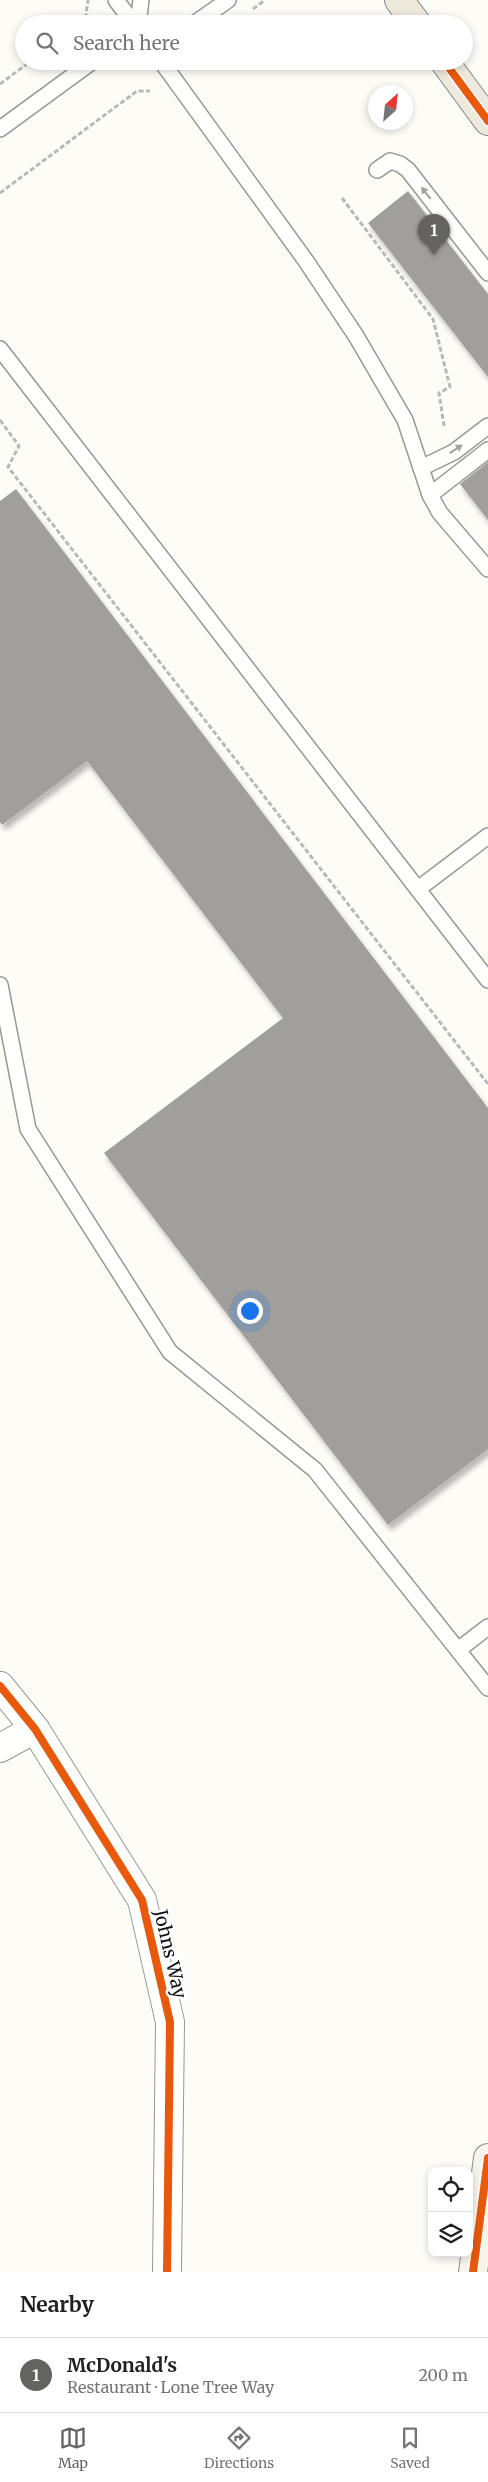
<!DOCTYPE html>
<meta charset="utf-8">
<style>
:root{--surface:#fff;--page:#f2f2f2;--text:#202124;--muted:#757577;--line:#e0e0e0;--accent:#646362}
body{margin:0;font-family:Merriweather,serif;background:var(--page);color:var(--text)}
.controls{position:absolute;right:15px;bottom:15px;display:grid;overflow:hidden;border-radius:10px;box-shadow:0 2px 8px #0003}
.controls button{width:45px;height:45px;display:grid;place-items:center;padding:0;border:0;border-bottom:1px solid var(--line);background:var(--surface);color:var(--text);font:25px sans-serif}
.compass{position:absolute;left:368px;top:85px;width:45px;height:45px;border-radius:50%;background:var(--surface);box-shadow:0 2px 8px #0003;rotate:27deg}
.you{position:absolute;left:249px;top:1310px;width:18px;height:18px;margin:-12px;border:4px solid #fff;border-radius:50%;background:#1a73e8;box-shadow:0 0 0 8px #1a73e833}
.badge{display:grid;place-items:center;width:32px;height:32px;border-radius:50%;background:var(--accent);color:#fff;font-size:16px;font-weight:700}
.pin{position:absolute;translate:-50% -41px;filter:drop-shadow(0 1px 2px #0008)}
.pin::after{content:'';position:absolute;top:26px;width:18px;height:15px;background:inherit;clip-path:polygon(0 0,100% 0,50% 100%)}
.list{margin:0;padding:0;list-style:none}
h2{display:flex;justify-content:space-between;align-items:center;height:65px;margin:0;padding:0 20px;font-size:21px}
h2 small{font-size:16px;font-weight:400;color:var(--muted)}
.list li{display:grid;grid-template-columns:32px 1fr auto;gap:15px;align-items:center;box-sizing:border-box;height:75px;padding:0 20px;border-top:1px solid var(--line)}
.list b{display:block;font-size:19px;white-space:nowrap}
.list p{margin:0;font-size:16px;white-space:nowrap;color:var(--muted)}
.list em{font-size:16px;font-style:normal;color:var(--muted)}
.icon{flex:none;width:28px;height:28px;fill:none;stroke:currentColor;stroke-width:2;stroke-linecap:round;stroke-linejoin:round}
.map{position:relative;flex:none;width:488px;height:2272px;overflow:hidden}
.search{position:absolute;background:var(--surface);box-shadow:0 2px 8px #0003;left:15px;right:15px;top:15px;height:55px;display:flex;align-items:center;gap:12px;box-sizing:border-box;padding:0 18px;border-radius:28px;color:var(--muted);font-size:19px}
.sheet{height:140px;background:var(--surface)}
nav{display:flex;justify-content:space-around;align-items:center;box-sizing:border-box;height:70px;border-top:1px solid var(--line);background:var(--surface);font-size:14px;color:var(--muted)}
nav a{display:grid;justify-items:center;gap:2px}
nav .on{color:var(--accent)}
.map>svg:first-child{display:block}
.building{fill:#a19f9c;filter:url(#shadow)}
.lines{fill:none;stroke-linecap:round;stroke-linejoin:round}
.lane-casing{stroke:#979795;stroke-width:18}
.street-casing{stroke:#979795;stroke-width:30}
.secondary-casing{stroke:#8e8d8b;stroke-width:30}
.primary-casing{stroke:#858482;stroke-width:30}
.path{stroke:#b9b9b8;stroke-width:3;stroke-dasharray:5 2.5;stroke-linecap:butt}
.lane{stroke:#fffffe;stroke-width:15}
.street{stroke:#fffffe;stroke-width:28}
.secondary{stroke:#f6f4eb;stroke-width:28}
.primary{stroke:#ede9dc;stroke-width:28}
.cycleway-casing{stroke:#fff;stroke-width:11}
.cycleway{stroke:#e8590c;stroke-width:8}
.oneway{fill:#a0a09f}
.labels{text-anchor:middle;stroke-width:5;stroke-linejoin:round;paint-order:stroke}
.street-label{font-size:18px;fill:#111;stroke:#fff}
</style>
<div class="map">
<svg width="488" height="2272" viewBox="0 0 488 2272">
<defs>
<filter id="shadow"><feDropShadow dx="3" dy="5.5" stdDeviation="2.5" flood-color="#0004"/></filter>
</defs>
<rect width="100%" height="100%" fill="#fdfcf7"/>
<g class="building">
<polygon points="408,191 488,294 488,377 368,223"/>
<polygon points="488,462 488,520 460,484"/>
<polygon points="16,489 488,1108 488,1449 388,1525 104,1153 283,1018 87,761 2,825 0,822 0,501"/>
</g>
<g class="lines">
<g class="lane-casing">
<g id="lane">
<polyline points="116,0 134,24"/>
<polyline points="138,24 141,0"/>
<polyline points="194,24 228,0"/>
<polyline points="161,61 306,261 356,336 405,420 430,495 440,513 488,569"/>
<polyline points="0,129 93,61"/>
<polyline points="377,170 390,161 400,164 408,170 488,273"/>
<polyline points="0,349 488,980"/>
<polyline points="421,468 454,452 488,426"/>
<polyline points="430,495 488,450"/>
<polyline points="418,889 488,836"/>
<polyline points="0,985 28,1129 170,1352 315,1470 488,1688"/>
<polyline points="458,1650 488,1627"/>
</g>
</g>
<g class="street-casing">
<g id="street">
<polyline points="0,1686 35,1729 142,1900 170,2022 167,2272"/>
<polyline points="0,1748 35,1729"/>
</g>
</g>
<g class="secondary-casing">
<polyline id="secondary" points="473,2272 488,2158"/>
</g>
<g class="primary-casing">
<g id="primary">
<polyline points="399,0 417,24"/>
<polyline points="444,61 488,121"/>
</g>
</g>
<g class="path">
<polyline points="253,9 265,0"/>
<polyline points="81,24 85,21 88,0"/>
<polyline points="0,84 31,61"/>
<polyline points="0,193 137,91 150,91"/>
<polyline points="342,198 433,319 450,387 439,393 444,426"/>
<polyline points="0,420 19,446 8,467 488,1084"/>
</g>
<use href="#lane" class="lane"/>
<use href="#street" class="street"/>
<use href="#secondary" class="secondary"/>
<use href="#primary" class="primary"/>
<g class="cycleway-casing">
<g id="cycleway">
<polyline points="444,61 488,121"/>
<polyline points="0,1686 35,1729 142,1900 170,2022 167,2272"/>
<polyline points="473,2272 488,2158"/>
</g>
</g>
<use href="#cycleway" class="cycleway"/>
</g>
<defs><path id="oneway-solid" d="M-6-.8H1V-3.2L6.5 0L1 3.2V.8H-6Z" transform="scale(1.25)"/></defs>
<g class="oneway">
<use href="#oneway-solid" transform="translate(426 193) rotate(-128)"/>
<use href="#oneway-solid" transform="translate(456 449) rotate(-33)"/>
</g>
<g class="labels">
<g class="street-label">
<text transform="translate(170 1954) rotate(77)" y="6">Johns Way</text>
</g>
</g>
</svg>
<div class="controls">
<button><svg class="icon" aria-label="locate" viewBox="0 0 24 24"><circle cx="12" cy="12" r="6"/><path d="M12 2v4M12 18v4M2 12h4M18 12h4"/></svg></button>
<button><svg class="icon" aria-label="layers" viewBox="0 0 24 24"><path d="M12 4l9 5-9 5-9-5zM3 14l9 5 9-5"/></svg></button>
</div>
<svg class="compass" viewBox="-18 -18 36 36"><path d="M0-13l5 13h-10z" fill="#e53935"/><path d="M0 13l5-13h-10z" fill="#757577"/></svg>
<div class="you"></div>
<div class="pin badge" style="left:434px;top:255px">1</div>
<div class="search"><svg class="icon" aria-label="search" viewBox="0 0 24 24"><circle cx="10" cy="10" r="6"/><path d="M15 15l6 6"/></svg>Search here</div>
</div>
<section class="sheet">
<h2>Nearby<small></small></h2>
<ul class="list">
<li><span class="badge">1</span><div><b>McDonald's</b><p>Restaurant · Lone Tree Way</p></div><em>200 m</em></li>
</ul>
</section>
<nav>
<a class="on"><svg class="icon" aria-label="map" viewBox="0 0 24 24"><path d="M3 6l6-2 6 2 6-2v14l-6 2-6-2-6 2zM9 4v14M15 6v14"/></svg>Map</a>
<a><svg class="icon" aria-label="directions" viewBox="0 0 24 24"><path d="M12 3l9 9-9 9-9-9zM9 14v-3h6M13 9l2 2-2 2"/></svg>Directions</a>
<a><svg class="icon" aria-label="saved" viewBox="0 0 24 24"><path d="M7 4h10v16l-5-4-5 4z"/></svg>Saved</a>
</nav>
